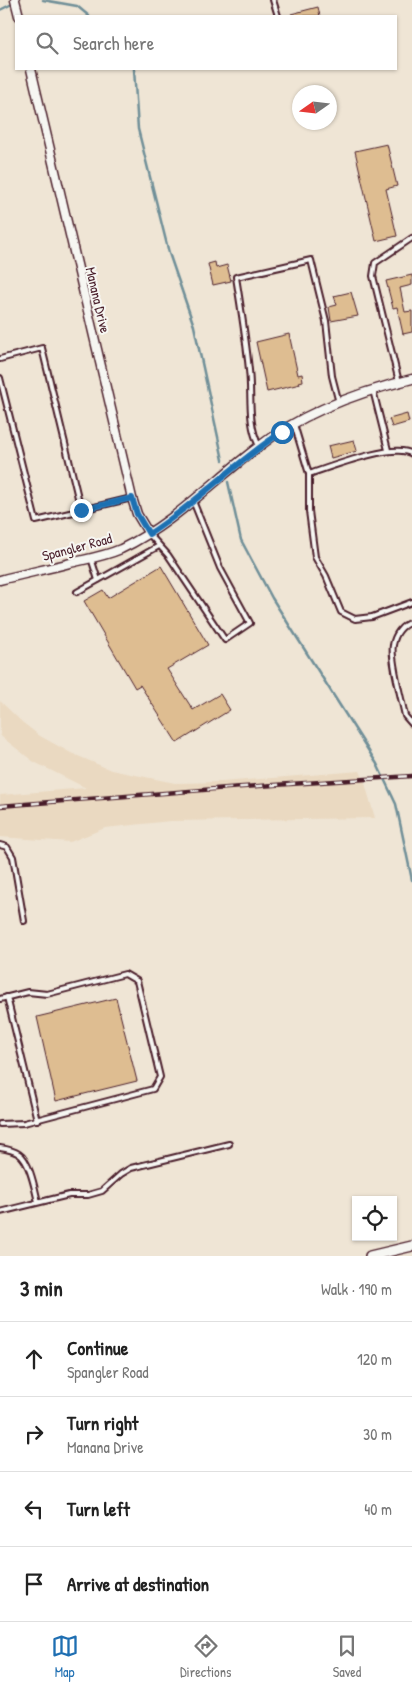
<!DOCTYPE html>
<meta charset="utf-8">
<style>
:root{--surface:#fff;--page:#f2f2f2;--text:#222;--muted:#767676;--line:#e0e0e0;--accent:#1f6fb2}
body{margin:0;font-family:"Patrick Hand",sans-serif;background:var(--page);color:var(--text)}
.controls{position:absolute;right:15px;bottom:15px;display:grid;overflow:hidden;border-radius:0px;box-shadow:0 1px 4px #0004}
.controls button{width:45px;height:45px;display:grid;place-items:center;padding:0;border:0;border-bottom:1px solid var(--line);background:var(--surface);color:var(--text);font:25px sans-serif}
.compass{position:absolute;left:292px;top:85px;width:45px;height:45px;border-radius:50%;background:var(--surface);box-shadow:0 1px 4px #0004;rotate:256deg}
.stop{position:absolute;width:15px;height:15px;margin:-11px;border:4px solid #1f6fb2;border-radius:50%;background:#fff}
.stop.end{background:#1f6fb2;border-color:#fff;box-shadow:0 1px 5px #0008}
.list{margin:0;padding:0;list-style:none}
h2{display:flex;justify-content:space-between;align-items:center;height:65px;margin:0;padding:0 20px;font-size:21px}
h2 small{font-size:16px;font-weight:400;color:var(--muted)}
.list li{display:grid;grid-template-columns:32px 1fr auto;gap:15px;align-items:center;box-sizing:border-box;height:75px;padding:0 20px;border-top:1px solid var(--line)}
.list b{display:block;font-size:19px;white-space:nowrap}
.list p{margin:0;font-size:16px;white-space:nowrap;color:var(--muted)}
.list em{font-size:16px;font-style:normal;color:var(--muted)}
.icon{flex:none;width:28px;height:28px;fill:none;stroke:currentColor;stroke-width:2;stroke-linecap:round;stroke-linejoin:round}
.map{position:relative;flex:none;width:412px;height:1256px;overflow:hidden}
.search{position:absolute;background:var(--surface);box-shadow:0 1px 4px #0004;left:15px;right:15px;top:15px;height:55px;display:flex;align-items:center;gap:12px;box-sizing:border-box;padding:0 18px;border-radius:0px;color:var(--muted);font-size:19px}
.sheet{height:365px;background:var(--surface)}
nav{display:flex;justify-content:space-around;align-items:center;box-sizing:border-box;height:70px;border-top:1px solid var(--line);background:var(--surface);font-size:14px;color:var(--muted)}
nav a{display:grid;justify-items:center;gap:2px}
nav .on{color:var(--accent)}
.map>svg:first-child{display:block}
.built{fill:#ead9c1}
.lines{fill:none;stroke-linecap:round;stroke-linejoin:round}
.stream{stroke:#6f8f98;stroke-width:2.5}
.building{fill:#debd91;stroke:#4a1f2b}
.service-casing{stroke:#4a1f2b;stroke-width:8}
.minor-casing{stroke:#4a1f2b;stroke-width:11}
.tertiary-casing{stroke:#4a1f2b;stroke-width:12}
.service{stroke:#f6f6f2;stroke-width:4}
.minor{stroke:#f6f6f2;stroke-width:8}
.tertiary{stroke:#f6f6f2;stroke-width:9}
.rail-casing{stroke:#4a1f2b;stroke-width:4.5}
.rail{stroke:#f6f6f2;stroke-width:2.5;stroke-dasharray:8;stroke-linecap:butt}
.route{stroke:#1f6fb2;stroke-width:6}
.labels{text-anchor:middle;stroke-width:4;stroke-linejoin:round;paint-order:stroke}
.street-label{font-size:14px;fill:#4a1f2b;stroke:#f6f6f2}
</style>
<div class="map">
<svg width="412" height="1256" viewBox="0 0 412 1256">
<rect width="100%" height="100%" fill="#efe5d5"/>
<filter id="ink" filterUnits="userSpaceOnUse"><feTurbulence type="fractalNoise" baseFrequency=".02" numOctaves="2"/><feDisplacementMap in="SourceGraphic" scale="10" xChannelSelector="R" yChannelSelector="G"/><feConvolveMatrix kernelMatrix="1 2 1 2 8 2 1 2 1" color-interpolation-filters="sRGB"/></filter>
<g filter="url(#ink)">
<polygon class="built" points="0,701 22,722 40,736 71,753 111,770 175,783 222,782 360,771 364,780 375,818 170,821 105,828 70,842 0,837 0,795 86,788 34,762 3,738 0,735"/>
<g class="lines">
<g class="stream">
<polyline points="43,0 77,6 89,16"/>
<polyline points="0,10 10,5"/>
<polyline points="134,69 138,129 169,253 194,326 223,460"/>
<polyline points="228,482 241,540 272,598 377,764 396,804 412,880"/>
</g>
</g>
<g class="building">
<polygon points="318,7 320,16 292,16 291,14"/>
<polygon points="387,144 397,186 386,189 397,236 376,241 355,151"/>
<polygon points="215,262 216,268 227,265 231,281 213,285 208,264"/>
<polygon points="412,275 412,285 400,288 405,312 412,311 412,332 403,334 397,307 393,308 386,281"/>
<polygon points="351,292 358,316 331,321 329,307 337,305 334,296"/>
<polygon points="289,334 298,375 302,374 303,381 299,382 300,384 267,392 256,342"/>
<polygon points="407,414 409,422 392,427 389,419"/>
<polygon points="354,440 357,451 331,458 328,446"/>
<polygon points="161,566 208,645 167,669 193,710 220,694 230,710 177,743 140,685 135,688 84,601 103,590 108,598"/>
<polygon points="116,998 137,1081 56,1101 37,1017"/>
</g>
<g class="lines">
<g class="service-casing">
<g id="service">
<polyline points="273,0 278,16"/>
<polyline points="0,359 42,348 81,510"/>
<polyline points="0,378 36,521 132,498"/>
<polyline points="399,382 373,276 375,263 412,238"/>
<polyline points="373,390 388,450"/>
<polyline points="294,424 309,474 309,511 315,557 326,576 341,612 355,619 372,617 412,602"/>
<path d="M259,446C247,422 252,396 249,370C246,339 241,308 236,277L311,260L326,321L332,376L339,403"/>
<path d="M309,474C330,467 395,442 412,454"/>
<polyline points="149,534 168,555 225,640 250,623 220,568 193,501"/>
<polyline points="91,558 98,580"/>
<polyline points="77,592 159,546"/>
<path d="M412,622C401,625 395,635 393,645C390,658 402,701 405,716L412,724"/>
<polyline points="0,845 7,847 13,857 24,921"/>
<polyline points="7,997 37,1120"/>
<polyline points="0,999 28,992 47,994 125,974 137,981 160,1077 153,1089 24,1123 0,1124"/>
<path d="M0,1148C7,1149 13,1150 19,1154C30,1161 35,1190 38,1202"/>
<polyline points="0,1212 69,1195 88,1195 102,1191 121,1174 131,1168 229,1144"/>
</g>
</g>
<g class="minor-casing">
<g id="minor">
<polyline points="15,0 19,16"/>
<polyline points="31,69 132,498 137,514 149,534"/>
<path d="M0,580C23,574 47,569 70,563C87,559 105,556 121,549C173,524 212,482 257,448C301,413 359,392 412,379"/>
</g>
</g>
<g class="tertiary-casing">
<polyline id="tertiary" points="370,1256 412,1246"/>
</g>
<use href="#service" class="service"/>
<use href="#minor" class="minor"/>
<use href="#tertiary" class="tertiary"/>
<g class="rail-casing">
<polyline id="rail" points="0,806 228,788 412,776"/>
</g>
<use href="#rail" class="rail"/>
</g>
</g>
<g class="lines" filter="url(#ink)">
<path class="route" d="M81,510L132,498L137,514L149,534C196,504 235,462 282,432"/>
</g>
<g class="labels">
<g class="street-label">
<text transform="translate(98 300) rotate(77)" y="5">Manana Drive</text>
<text transform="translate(77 547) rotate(-15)" y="5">Spangler Road</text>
</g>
</g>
</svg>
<div class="controls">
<button><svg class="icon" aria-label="locate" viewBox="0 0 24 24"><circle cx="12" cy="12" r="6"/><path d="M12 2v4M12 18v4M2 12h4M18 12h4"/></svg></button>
</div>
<svg class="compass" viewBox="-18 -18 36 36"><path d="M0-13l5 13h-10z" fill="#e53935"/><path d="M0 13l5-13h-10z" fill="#767676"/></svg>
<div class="stop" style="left:282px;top:432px"></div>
<div class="stop end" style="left:81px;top:510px"></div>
<div class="search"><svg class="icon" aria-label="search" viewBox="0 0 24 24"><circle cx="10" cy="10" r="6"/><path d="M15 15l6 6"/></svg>Search here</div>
</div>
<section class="sheet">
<h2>3 min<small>Walk · 190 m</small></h2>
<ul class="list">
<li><svg class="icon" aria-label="ahead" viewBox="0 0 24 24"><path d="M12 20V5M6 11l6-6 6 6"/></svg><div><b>Continue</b><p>Spangler Road</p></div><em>120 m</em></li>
<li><svg class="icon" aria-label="right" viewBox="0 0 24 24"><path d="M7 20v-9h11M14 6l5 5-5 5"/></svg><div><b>Turn right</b><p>Manana Drive</p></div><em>30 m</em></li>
<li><svg class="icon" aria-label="left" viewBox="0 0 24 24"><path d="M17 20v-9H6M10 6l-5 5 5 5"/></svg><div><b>Turn left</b></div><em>40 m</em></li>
<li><svg class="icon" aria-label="arrive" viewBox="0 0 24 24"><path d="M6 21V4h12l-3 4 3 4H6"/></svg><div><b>Arrive at destination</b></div></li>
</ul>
</section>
<nav>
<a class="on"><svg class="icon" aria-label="map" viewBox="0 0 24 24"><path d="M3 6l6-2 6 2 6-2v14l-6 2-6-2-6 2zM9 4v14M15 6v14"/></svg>Map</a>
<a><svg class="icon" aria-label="directions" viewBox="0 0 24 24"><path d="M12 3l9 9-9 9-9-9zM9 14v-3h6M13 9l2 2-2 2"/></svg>Directions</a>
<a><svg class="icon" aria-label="saved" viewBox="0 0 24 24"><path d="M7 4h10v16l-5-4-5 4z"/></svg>Saved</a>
</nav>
